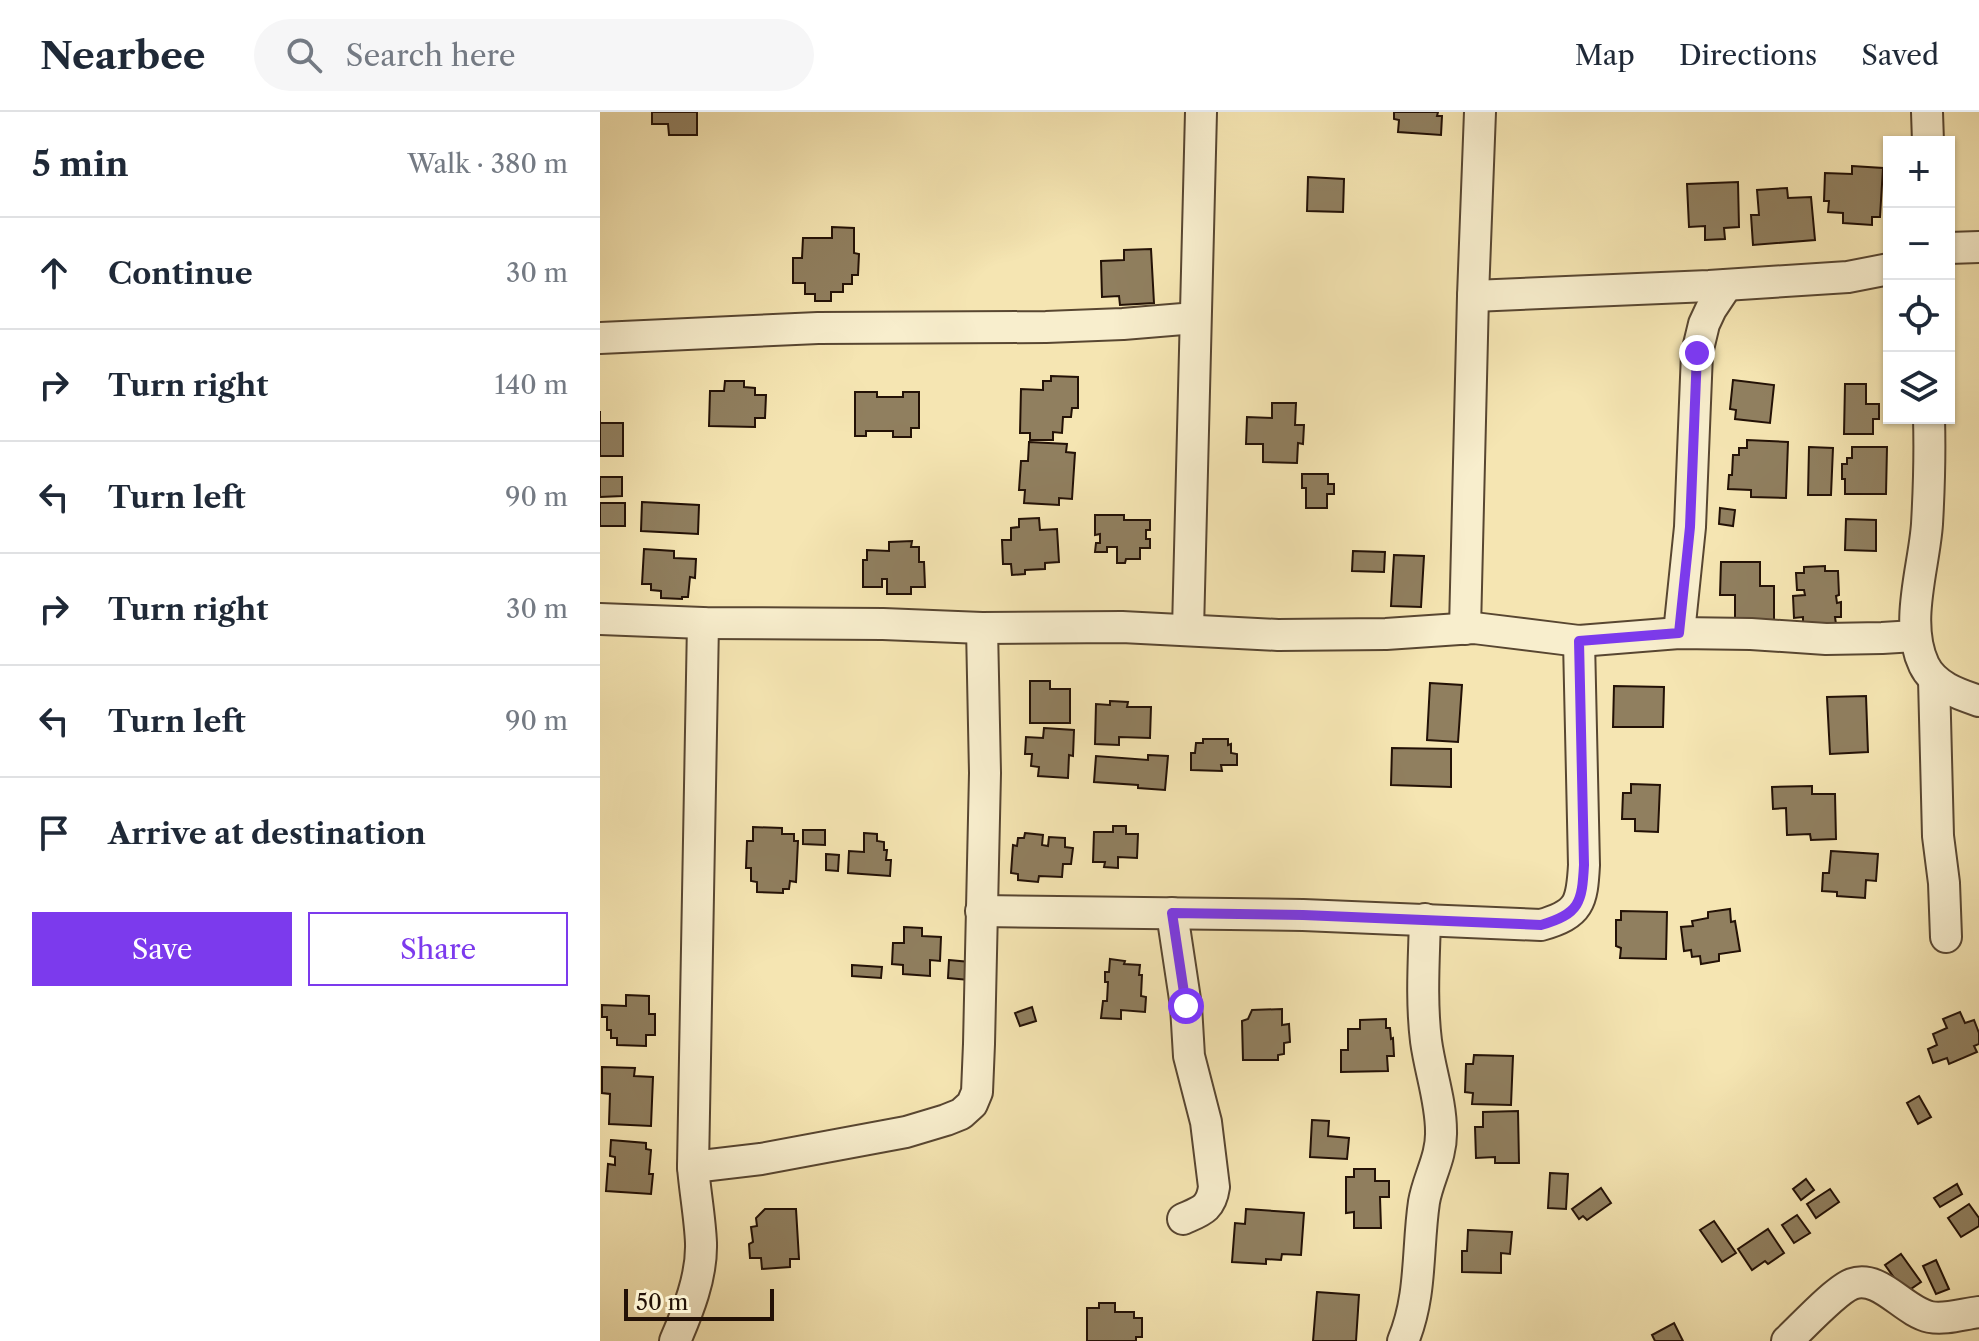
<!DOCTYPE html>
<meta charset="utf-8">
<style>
:root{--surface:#fff;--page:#f6f6f7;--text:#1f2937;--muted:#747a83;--line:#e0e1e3;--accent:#7c3aed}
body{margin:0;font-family:"Libre Caslon Text",serif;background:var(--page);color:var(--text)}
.controls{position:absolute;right:24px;top:24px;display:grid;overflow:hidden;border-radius:0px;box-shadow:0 2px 6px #0004}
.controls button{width:72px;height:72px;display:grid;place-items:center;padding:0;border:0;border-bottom:2px solid var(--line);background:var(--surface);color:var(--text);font:40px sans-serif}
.scale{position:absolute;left:24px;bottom:20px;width:150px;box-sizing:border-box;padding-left:8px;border:4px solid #231106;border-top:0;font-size:22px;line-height:28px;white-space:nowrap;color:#231106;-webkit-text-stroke:6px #f8eecd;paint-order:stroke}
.stop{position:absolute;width:24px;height:24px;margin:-18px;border:6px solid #7c3aed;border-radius:50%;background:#fff}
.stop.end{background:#7c3aed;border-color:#fff;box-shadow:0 2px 8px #0008}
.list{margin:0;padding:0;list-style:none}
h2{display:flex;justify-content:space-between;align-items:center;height:104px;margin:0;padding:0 32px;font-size:34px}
h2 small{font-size:26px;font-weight:400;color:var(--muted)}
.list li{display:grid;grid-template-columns:52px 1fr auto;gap:24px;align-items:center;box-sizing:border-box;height:112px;padding:0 32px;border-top:2px solid var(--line)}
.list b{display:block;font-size:30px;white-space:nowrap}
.list em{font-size:26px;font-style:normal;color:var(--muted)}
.actions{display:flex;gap:16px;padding:24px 32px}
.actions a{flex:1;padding:18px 0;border:2px solid var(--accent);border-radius:0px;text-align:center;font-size:28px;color:var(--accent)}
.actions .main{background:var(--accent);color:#fff}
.icon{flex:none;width:44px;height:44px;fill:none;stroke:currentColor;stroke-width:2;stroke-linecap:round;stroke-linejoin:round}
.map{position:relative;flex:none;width:1379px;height:1229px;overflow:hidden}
header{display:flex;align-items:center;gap:48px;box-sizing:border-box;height:112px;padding:0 40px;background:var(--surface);border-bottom:2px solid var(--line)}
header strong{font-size:38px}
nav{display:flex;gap:44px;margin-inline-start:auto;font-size:28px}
.search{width:560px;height:72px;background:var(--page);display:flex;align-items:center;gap:20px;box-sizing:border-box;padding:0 28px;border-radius:44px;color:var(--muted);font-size:30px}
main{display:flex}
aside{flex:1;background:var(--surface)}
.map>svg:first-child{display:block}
.building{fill:#907f5f;stroke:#231106;stroke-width:2}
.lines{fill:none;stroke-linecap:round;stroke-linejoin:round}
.minor-casing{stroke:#584631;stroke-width:34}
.minor{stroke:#f8eecd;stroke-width:30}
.route{stroke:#7c3aed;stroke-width:10}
</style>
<header>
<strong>Nearbee</strong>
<div class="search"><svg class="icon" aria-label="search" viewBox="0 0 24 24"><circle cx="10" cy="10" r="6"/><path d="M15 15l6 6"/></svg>Search here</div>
<nav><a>Map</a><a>Directions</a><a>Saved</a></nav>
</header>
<main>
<aside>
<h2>5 min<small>Walk · 380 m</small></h2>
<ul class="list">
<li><svg class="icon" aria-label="ahead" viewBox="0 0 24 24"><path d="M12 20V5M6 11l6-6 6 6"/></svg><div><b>Continue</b></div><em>30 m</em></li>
<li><svg class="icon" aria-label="right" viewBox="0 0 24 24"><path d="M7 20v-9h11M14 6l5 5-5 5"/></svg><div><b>Turn right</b></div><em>140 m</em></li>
<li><svg class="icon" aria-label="left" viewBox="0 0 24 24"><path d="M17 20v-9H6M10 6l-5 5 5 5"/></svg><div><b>Turn left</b></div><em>90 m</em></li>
<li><svg class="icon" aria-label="right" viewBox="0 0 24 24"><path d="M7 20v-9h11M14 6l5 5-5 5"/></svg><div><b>Turn right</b></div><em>30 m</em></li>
<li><svg class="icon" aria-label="left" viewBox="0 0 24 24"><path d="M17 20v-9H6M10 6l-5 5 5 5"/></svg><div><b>Turn left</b></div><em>90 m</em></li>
<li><svg class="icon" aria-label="arrive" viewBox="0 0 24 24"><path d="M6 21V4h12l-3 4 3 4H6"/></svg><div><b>Arrive at destination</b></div></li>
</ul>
<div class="actions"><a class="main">Save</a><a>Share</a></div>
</aside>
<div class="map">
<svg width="1379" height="1229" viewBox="0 0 1379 1229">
<rect width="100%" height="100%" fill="#f5e5b2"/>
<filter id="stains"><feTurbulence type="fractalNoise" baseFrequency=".0025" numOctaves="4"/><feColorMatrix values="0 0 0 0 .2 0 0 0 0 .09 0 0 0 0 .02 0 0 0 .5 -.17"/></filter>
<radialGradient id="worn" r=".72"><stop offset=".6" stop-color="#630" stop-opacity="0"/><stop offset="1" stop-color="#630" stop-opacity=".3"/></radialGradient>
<g class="building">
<polygon points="52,0 97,0 97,23 69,23 68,12 52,12"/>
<polygon points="794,0 838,0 837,4 842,4 841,23 798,20 799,8 794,7"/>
<polygon points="1252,54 1283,56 1280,105 1272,105 1272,113 1243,111 1243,101 1228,100 1229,89 1224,89 1225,61 1252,62"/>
<polygon points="708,65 744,67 743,100 707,99"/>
<polygon points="1138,70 1139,115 1124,116 1125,127 1105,128 1105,114 1089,115 1087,72"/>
<polygon points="1187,76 1188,86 1211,85 1215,128 1153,133 1151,103 1159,103 1157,78"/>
<polygon points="232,115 254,116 254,141 259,142 258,163 252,163 252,172 243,172 243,180 231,180 231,189 215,189 215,182 205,182 205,171 193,171 193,146 202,146 203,126 232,126"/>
<polygon points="551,137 554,191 520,193 519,184 502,185 501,149 524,148 524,138"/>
<polygon points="451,264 478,265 478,296 472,296 471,305 463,305 462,321 453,320 453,328 430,328 430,321 420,321 421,277 443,278 443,269 451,269"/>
<polygon points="1133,268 1174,273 1170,311 1135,307 1136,298 1130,297"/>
<polygon points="125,269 144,269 144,275 155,276 155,283 166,283 165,306 155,306 155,315 109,314 110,279 124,279"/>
<polygon points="1245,272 1266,272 1266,292 1279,292 1279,307 1273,307 1273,322 1244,322"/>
<polygon points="255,280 277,280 277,285 303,285 303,280 319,280 319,316 311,316 311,325 293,325 293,319 266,319 266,324 255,324"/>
<polygon points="672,291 696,291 695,313 704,313 703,332 698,331 697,351 663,350 663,332 646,332 647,305 672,306"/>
<polygon points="0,299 0,311 23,311 23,344 0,344"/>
<polygon points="1147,328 1188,330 1186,386 1151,385 1151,378 1128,377 1129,363 1132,363 1133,343 1139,343 1139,336 1147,336"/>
<polygon points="429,330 467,332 466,340 475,341 472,387 459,386 459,393 424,391 425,378 419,378 421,349 428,349"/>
<polygon points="1209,335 1233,336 1231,383 1208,383"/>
<polygon points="1252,335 1287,335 1286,382 1245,382 1245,367 1242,367 1242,352 1247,352 1247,346 1252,346"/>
<polygon points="702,362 728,362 728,372 734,372 734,382 727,382 727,396 706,396 706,376 702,376"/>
<polygon points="0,365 22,365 22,384 0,385"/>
<polygon points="42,390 99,393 98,422 41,419"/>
<rect x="0" y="391" width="25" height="23"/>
<polygon points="1120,396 1135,398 1133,414 1119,412"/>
<polygon points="495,403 524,403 524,408 550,408 550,418 546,418 546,427 550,427 550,436 540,436 540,447 526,447 525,451 517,451 517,435 507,435 507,440 495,440 496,431 500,431 500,422 495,423"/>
<polygon points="439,406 440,418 457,417 459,450 445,451 445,457 425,458 425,462 412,463 411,452 403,452 402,428 411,428 411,416 419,415 419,407"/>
<polygon points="1246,407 1276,408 1276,439 1245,438"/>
<polygon points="312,429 311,435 319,435 319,450 324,450 325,475 311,475 311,482 287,482 287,467 282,467 282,475 263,475 263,448 267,448 267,438 289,439 289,430"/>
<polygon points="44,437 74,439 74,446 96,447 95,466 90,465 88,485 82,485 82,487 61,486 61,479 51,478 51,472 42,472"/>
<polygon points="753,439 785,440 784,460 752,459"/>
<polygon points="794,443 824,444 821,495 791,494"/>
<polygon points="1121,450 1160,450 1160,474 1174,474 1174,512 1135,512 1135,483 1120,483"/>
<polygon points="1225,454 1225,459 1238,459 1239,483 1236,484 1237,491 1241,490 1241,505 1235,505 1236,512 1203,513 1203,505 1194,506 1193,484 1205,483 1204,478 1197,478 1196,461 1204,461 1204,455"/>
<polygon points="430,569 450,569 450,577 470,577 470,611 430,611"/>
<polygon points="830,571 862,573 858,630 827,628"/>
<polygon points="1014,574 1064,575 1063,615 1013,615"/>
<polygon points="1266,584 1268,640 1230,642 1227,585"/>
<polygon points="510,589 528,590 527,595 551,595 550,626 519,625 519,633 495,632 496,592 510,593"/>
<polygon points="444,616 474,618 473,644 469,643 468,666 438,664 439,655 431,654 432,642 425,642 426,625 443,626"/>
<polygon points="603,627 628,627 628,633 631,632 631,641 637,642 637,653 621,653 622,659 591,658 591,641 595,641 596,631 603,631"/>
<polygon points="792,636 851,637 851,675 791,673"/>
<polygon points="548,643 568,644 565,678 538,676 538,673 494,670 496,644 548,648"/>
<polygon points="1031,672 1060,673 1058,720 1035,719 1035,707 1022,707 1023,681 1031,681"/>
<polygon points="1212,674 1212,682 1235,682 1236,727 1211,728 1210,722 1187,723 1186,696 1173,697 1172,675"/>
<polygon points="513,714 526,714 526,722 538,722 537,746 518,745 518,756 504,755 505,750 493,750 494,720 513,720"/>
<polygon points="153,715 182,716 182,722 194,722 194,729 198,729 196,770 190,769 189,777 183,777 183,781 157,780 157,770 151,769 151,756 146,756 147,729 153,729"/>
<polygon points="203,718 225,718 225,733 203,732"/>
<polygon points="264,721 277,722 277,729 284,730 284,738 287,738 286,748 291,748 290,764 248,761 249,739 264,740"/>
<polygon points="425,721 443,723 442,733 448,734 449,725 465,726 465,735 473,736 471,752 463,752 462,765 439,764 438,770 418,768 418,762 411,761 413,733 417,734 418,726 424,726"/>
<polygon points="1231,739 1278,742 1276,769 1266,768 1265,786 1237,784 1237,780 1222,779 1223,761 1229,761"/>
<polygon points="226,742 239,743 238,759 226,758"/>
<polygon points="1130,797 1131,810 1135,809 1140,839 1119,842 1119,849 1101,852 1100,844 1092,845 1091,838 1084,839 1081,815 1093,814 1092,809 1108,806 1108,800"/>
<polygon points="1021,799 1067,800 1066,847 1020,846 1021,836 1016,834 1016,808 1021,808"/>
<polygon points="304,815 322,816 322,824 341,825 340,849 330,848 330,864 303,862 303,853 292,852 293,831 304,831"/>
<polygon points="510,847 525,849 524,852 540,853 539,863 542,863 541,884 546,885 545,900 521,898 521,907 501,906 503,889 507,889 508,870 505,870 505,860 509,860"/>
<polygon points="349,848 370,850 369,868 348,866"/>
<polygon points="252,853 282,855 281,866 252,864"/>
<polygon points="26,883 49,884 49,902 55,902 55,923 46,923 46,934 17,933 17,926 11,926 11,918 7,918 7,905 2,905 2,893 26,894"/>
<polygon points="432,895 436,909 420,914 415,901"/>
<polygon points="682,897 682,913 689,912 690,930 684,931 684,942 678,943 678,948 643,948 642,909 648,907 652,898"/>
<polygon points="1360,900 1365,911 1374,908 1379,921 1379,932 1374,934 1377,940 1349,952 1347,946 1333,951 1328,937 1337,933 1333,922 1347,916 1343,907"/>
<polygon points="786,907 786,916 790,916 791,927 793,926 794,944 787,944 788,959 741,960 741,938 748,938 748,917 760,917 760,908"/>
<polygon points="874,943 913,944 911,993 872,992 873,981 865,980 866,952 873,952"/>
<polygon points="2,955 35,956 34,964 53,965 51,1014 9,1012 10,982 2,981"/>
<polygon points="1319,984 1331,1005 1318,1012 1307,991"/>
<polygon points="918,999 919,1051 895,1051 895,1045 876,1046 875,1015 883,1015 883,1000"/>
<polygon points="712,1008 729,1009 728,1024 749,1026 747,1047 710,1045"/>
<polygon points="11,1028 46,1031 46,1037 51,1038 49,1062 53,1062 51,1082 6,1079 8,1052 15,1053 15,1045 10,1044"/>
<polygon points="754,1057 775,1057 775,1069 789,1069 789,1085 780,1085 781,1116 754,1116 754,1100 746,1101 746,1065 754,1065"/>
<polygon points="950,1061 968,1062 966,1097 948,1096"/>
<polygon points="1206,1067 1214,1078 1201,1088 1193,1077"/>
<polygon points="1357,1072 1362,1082 1340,1095 1334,1086"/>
<polygon points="1001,1076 1011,1091 987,1108 983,1104 979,1107 972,1097"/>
<polygon points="1230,1077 1239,1090 1216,1106 1207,1092"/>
<polygon points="1369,1092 1379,1106 1379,1114 1361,1125 1348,1106"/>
<polygon points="165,1097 196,1097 199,1147 190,1147 190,1155 162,1157 161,1146 150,1146 149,1132 153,1130 151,1115 157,1114 156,1106"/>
<polygon points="646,1097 704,1101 701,1143 682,1142 681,1148 666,1147 666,1152 632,1150 635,1111 645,1112"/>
<polygon points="1197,1103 1210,1121 1194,1131 1182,1113"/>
<polygon points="1114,1109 1136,1141 1122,1150 1100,1118"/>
<polygon points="1168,1117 1184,1141 1168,1152 1165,1149 1152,1158 1138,1137"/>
<polygon points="868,1118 912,1120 910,1142 901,1141 901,1161 862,1160 862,1139 867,1139"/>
<polygon points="1301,1142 1321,1170 1305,1181 1285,1153"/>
<polygon points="1336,1148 1349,1177 1336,1182 1323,1154"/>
<polygon points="717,1180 759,1183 756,1229 713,1229"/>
<polygon points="499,1191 515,1191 515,1200 534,1200 534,1206 542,1206 542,1225 536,1225 536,1229 487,1229 487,1196 499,1196"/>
<polygon points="1074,1211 1083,1229 1055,1229 1052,1223"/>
</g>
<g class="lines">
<g class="minor-casing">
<g id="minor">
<polyline points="1327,0 1328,30"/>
<polyline points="1349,136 1379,135"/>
<polyline points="873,184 1109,174 1248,165 1289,157"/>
<polyline points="0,226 218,216 446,215 523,212 595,206"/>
<path d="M1329,306C1330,341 1329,377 1327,412C1324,456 1304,511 1324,553C1334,574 1358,582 1379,589"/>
<polyline points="0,507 103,511 283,512 382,516 522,515 678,523 786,522 874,516 979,529 1079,521 1151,522 1226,527 1282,526 1315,524"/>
<polyline points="865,517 873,184 880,0"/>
<polyline points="588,518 601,0"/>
<polyline points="1079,521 1090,415 1097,241 1104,212 1111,197 1127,173"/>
<polyline points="1334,567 1338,724 1344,771 1346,825"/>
<path d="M381,799L703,803L941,813C980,802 982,790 984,753L979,529"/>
<path d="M572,801L586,894L589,944L606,1010L614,1075C611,1097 601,1099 583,1107"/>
<polyline points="93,1055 161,1047 306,1020 346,1008 361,1002 372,992 377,980 379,932 385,661 382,516"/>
<path d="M75,1229C88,1199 102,1165 101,1131C100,1106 95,1080 93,1055L103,511"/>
<path d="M803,1229C822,1184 817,1137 824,1090C828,1066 842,1045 841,1019C841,989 830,959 826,929C821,888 824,847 825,807"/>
<path d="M1187,1229C1202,1215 1236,1178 1252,1172C1280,1162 1303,1199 1330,1205C1345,1208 1363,1202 1379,1200"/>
</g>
</g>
<use href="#minor" class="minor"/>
</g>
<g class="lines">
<path class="route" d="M586,894L572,801L703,803L941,813C980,802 982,790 984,753L979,529L1079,521L1090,415L1097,241"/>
</g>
<rect width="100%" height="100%" filter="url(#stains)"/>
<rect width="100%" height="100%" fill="url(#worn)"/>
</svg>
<div class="controls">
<button>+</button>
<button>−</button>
<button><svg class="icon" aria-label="locate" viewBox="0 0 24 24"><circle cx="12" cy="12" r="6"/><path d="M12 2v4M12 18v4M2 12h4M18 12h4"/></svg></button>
<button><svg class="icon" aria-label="layers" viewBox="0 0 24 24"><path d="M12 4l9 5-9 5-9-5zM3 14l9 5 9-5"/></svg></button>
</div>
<div class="scale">50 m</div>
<div class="stop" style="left:586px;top:894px"></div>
<div class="stop end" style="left:1097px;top:241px"></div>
</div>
</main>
